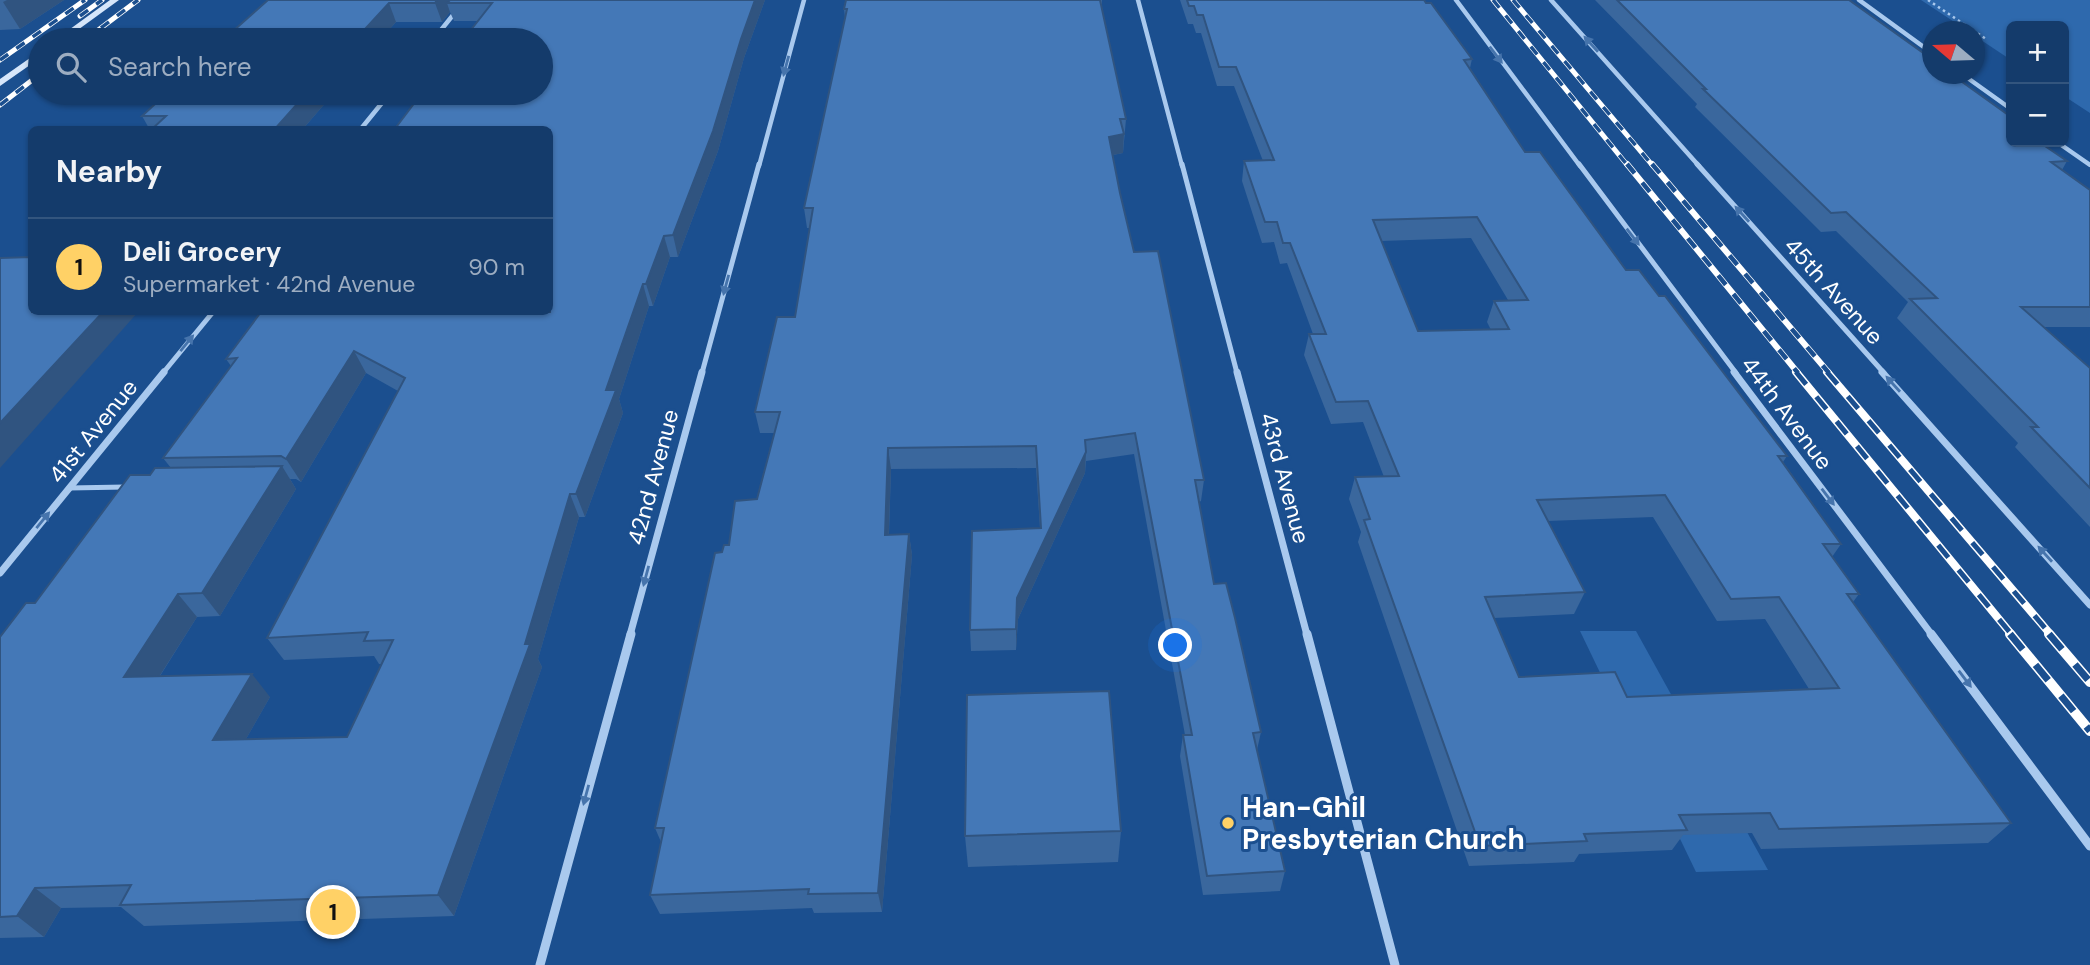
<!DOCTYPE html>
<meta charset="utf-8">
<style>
:root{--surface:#143b6b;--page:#214673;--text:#f1f3f6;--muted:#9dadc1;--line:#33557e;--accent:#ffd166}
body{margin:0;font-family:"DM Sans",sans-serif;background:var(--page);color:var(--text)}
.controls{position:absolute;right:21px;top:21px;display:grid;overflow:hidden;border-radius:10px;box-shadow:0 2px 5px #0004}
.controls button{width:63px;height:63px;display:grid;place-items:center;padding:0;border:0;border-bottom:2px solid var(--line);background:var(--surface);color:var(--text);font:35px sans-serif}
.compass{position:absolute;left:1922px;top:21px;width:63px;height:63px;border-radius:50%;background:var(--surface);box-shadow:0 2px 5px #0004;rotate:289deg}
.you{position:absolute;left:1176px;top:646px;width:24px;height:24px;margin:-18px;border:5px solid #fff;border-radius:50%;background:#1a73e8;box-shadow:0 0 0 10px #1a73e833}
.badge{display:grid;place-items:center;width:46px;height:46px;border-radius:50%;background:var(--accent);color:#111;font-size:23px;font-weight:700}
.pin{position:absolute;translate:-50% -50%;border:4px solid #fff;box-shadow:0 2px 7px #0006}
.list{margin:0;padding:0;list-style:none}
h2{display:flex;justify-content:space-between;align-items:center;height:91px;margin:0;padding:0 28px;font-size:30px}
h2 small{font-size:23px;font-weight:400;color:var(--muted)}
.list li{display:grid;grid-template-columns:46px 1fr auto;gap:21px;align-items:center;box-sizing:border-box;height:98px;padding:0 28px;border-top:2px solid var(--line)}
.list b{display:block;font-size:26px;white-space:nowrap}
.list p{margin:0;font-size:23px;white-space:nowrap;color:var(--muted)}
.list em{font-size:23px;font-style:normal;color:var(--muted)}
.icon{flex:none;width:38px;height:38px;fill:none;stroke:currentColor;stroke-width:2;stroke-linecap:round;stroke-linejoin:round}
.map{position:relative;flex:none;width:2090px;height:965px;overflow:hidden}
.search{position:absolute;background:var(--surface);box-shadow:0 2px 5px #0004;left:28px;top:28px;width:525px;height:77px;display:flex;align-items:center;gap:18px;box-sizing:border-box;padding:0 24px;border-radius:38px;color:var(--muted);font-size:26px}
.panel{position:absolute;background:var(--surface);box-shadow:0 2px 5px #0004;left:28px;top:126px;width:525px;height:189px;border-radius:10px}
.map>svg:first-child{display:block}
.green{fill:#2e69ad}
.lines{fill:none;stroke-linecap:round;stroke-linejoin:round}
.path{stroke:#a9c9ee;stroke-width:2.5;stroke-dasharray:2.5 3.5;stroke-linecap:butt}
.lane{stroke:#a9c9ee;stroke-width:5}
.street-far3{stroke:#a9c9ee;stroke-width:4.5}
.street-far2{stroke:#a9c9ee;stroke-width:5}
.street-far1{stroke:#a9c9ee;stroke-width:7}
.street{stroke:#a9c9ee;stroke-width:9}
.secondary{fill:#d6e6fa;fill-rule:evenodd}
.rail-far3-casing{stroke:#fff;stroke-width:5}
.rail-far2-casing{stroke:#fff;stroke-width:6}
.rail-far1-casing{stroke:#fff;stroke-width:8}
.rail-casing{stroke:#fff;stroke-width:10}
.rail-far3{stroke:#1b4f8f;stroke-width:3.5;stroke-dasharray:10;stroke-linecap:butt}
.rail-far2{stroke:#1b4f8f;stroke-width:4.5;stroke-dasharray:12;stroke-linecap:butt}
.rail-far1{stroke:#1b4f8f;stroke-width:5;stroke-dasharray:16;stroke-linecap:butt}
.rail{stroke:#1b4f8f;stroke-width:7;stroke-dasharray:20;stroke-linecap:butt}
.wall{fill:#3a679d;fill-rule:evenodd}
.shaded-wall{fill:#305480}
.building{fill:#4478b7;stroke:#305480;stroke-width:2;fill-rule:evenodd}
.oneway{fill:#4674ac}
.poi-dot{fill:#ffd166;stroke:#1b4f8f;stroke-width:2.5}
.labels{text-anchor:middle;stroke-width:6;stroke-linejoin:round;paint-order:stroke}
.street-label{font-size:23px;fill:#fff;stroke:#1b4f8f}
.near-poi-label{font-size:28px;font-weight:bold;fill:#fff;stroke:#1b4f8f;text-anchor:start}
</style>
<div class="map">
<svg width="2090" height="965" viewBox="0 0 2090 965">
<rect width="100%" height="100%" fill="#1b4f8f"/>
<g class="green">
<polygon points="1921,0 2090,0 2090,113 2064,96 2064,26 2011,26 2011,60 1975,36 1974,32 1968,31"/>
<polygon points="1580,631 1636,631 1768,870 1696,872"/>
</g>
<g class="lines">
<polyline class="path" points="1928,0 1986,39"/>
<polyline class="lane" points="69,488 125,487"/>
<g class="street-far3">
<polyline points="1138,0 1182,166"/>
<polyline points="1456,0 1580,166"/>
<polyline points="1551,0 1699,166"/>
<polyline points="1859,0 1932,53"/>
<polyline points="433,40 465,0"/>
<polyline points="1962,74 2011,109"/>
<polyline points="360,130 390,93"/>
<polyline points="2057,142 2090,165"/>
<polyline points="759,166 804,0"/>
</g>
<g class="street-far2">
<polyline points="1182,164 1237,373"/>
<polyline points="1579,164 1736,373"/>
<polyline points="1697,164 1884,373"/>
<polyline points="163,373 213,312"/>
<polyline points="702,373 759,164"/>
</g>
<g class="street-far1">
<polyline points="1237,372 1307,635"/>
<polyline points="1734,372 1932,635"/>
<polyline points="1882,372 2090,605"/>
<polyline points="0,573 164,372"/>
<polyline points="630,635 702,372"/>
</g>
<g class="street">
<polyline points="1307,634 1395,965"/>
<polyline points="1931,634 2090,846"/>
<polyline points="540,965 631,634"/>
</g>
<g class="secondary">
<polygon points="110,0 119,0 64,40 55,40"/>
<polygon points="40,51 40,58 0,86 0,79"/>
</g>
<g class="rail-far3-casing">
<g id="rail-far3">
<polyline points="1493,0 1628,166"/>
<polyline points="1513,0 1653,166"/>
<polyline points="80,16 102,0"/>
<polyline points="85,40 138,0"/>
<polyline points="0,60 85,0"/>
<polyline points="0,105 40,74"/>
</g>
</g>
<g class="rail-far2-casing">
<g id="rail-far2">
<polyline points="1627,164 1798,373"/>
<polyline points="1652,164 1829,373"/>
</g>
</g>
<g class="rail-far1-casing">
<g id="rail-far1">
<polyline points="1796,372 2012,635"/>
<polyline points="1827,372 2051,635"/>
</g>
</g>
<g class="rail-casing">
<g id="rail">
<polyline points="2010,634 2090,731"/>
<polyline points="2049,634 2090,682"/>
</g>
</g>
<use href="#rail-far3" class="rail-far3"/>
<use href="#rail-far2" class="rail-far2"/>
<use href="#rail-far1" class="rail-far1"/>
<use href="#rail" class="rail"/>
</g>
<g class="wall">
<polygon points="0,0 64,0 20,29 0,30"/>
<path d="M268,0H765L744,58L718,151L678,257H670L653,306H649L619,399L623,413L585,517H579L538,659L542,667L454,916L144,926L121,907L61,908L44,937L0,938V637L35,603L150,475L171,468L163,458L231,366L226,359L478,21H454L450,12L442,22H396L380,40H223ZM366,373L398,391L267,638L284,660L374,656L379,664H382L347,737L246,739L270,697L160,676L197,617L220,616L296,489L290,479H296L301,482Z"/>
<polygon points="846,0 1102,0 1102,8 1126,119 1123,153 1113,155 1120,193 1134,252 1204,480 1201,501 1199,502 1214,584 1261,732 1257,750 1285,871 1280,891 1203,895 1180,756 1183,735 1185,735 1134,454 1086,461 1085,473 1018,619 1016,650 971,651 970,630 1040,528 1036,468 891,469 889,535 909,534 912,555 882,912 814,913 812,908 660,914 650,895 661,842 655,828 722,552 729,545 757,499 775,433 760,433 755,412 795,317 810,228 807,228 804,208 845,18 844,9"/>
<path d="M1180,0H1424L1472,59L1470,68L1525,152L1626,270L1659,296L1787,456L1783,462L1841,544L1832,557L1859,594L1853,602L2011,823L1988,843L1761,849L1752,833L1683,835L1672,850L1579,854L1574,862L1469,866L1358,542L1361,532L1349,499L1355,477H1384L1363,422L1331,424L1304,355L1309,334H1313L1287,263L1280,264L1274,242L1262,243L1242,181L1244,161H1263L1234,86H1217L1201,33H1196L1193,24H1188ZM1471,238L1508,300L1494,301L1487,322L1491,330L1418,331L1381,241ZM1653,517L1717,621L1765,619L1809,689L1627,697L1519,677L1494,618L1574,614L1585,592L1548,521Z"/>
<polygon points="1595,0 1849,0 2011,142 2067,161 2062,170 2090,190 2090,327 2044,327 2090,368 2090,527 2015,447 2018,443 1897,318 1908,302 1836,231 1821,232 1695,107 1697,104"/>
<polygon points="167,93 334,93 302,130 150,130 142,116"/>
<polygon points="1121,831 1118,862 968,867 965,836"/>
</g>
<g class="shaded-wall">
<polygon points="7,0 64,0 20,29 3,2"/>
<polygon points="437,0 461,0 447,3 450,12 442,22 435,3"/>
<polygon points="755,0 765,0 744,58 718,151 678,257 673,235"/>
<polygon points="389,3 396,22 380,40 355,40"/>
<polygon points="307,93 334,93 302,130 274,130"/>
<polygon points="1124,134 1123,153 1108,156 1109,137"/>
<polygon points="664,236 670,257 653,306 646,284"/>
<polygon points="643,284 649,306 619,399 623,413 585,517 576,494 606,390"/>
<polygon points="103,312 138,312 0,468 0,423"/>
<polygon points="354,351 366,373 301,482 286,459"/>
<polygon points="888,448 891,469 888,556 885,535"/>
<polygon points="1086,452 1085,473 1018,619 1016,650 1016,629 1017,598"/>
<polygon points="282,466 296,489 220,616 202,593"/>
<polygon points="570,494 579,517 538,659 542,667 454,916 438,895 525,644"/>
<polygon points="909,534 912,555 882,912 878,893"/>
<polygon points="178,594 197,617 145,699 124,677"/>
<polygon points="252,674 270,697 233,762 213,740"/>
<polygon points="35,888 61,908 44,937 17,916"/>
</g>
<g class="building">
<polygon points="268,0 437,0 435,3 389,3 355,40 223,40"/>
<polygon points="450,0 755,0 741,39 713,131 673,235 664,236 646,284 643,284 606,390 616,390 576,494 570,494 525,644 530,644 438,895 120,905 131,885 35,888 17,916 0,917 0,637 26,603 35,603 130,475 150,475 155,468 282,466 202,593 178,594 124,677 252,674 213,740 347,737 393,640 364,641 368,632 267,638 405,378 354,351 286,459 281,456 163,458 237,358 226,359 261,312 550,312 550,130 394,130 422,93 541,93 541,40 463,40 492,3 447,3"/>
<polygon points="846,0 1100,0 1126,119 1120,119 1124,134 1109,137 1120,193 1134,252 1158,251 1204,480 1195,480 1214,584 1226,583 1235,618 1261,732 1253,733 1285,871 1207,876 1183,735 1192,735 1135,433 1085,440 1086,452 1017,598 1016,629 970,630 972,531 1041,528 1036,446 888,448 885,535 909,534 878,893 808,894 809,889 650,895 664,828 655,828 715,553 722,552 724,545 729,545 735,501 757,499 780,412 755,412 777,317 795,317 813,208 804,208 847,9 844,9"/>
<path d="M1187,0H1424L1426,3H1431L1472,59L1464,60L1525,152H1540L1626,270H1639L1659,296H1665L1787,456H1778L1841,544H1823L1859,594H1847L2011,823L1779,829L1770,813L1679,815L1687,830L1584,834L1587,841L1480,846L1364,520L1370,519L1355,477L1399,476L1368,401L1336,402L1309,334H1326L1290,243H1283L1277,222H1265L1244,161L1274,160L1236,67H1219L1203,15H1197L1194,6H1189ZM1477,217L1528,300L1494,301L1509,329L1418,331L1373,220ZM1665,495L1731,599L1779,597L1839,688L1627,697L1615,672L1519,677L1485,597L1585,592L1537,500Z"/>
<polygon points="1617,0 1849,0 1933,60 1933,74 1951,74 2011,117 2011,142 2039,142 2067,161 2051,162 2090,190 2090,307 2021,307 2090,368 2090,488 2031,427 2038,427 1910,299 1937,298 1846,212 1831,213 1703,89 1706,89"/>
<polygon points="167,93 307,93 274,130 151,130 166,116 142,116"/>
<polygon points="32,257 32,312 103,312 0,423 0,258"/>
<polygon points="1109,691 1121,831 965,836 967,695"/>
</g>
<defs><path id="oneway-solid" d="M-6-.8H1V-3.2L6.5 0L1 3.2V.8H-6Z" transform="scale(1.75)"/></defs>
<g class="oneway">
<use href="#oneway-solid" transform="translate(1591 44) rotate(-132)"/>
<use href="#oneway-solid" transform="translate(1496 55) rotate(53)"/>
<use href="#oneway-solid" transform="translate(786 66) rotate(105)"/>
<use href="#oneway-solid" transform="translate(1742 214) rotate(-132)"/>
<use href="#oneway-solid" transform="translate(1633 237) rotate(53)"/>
<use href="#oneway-solid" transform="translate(726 285) rotate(105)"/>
<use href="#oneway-solid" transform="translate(187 343) rotate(-51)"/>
<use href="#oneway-solid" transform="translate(1893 384) rotate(-132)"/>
<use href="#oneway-solid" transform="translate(1828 497) rotate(53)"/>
<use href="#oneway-solid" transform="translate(43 520) rotate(-51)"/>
<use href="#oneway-solid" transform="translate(2045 554) rotate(-132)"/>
<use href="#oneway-solid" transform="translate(646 576) rotate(105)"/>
<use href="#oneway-solid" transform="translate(1965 679) rotate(53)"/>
<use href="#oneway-solid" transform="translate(586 795) rotate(105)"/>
</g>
<circle class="poi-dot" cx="1228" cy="823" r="7"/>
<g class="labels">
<g class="street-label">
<text transform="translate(1834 291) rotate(48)" y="8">45th Avenue</text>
<text transform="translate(1787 413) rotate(53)" y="8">44th Avenue</text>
<text transform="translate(93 431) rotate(-51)" y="8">41st Avenue</text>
<text transform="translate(653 477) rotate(-75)" y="8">42nd Avenue</text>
<text transform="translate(1285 478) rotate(75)" y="8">43rd Avenue</text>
</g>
<g class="near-poi-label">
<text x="1242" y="817">Han-Ghil<tspan x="1242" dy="32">Presbyterian Church</tspan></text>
</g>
</g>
</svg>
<div class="controls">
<button>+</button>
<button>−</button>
</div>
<svg class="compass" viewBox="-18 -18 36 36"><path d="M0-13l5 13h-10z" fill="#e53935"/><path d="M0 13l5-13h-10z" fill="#9dadc1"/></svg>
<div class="you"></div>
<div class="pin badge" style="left:333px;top:912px">1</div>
<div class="search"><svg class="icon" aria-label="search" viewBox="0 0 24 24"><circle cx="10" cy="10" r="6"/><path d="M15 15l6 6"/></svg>Search here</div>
<section class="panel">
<h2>Nearby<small></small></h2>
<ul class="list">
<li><span class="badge">1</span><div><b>Deli Grocery</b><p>Supermarket · 42nd Avenue</p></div><em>90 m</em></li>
</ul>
</section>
</div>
